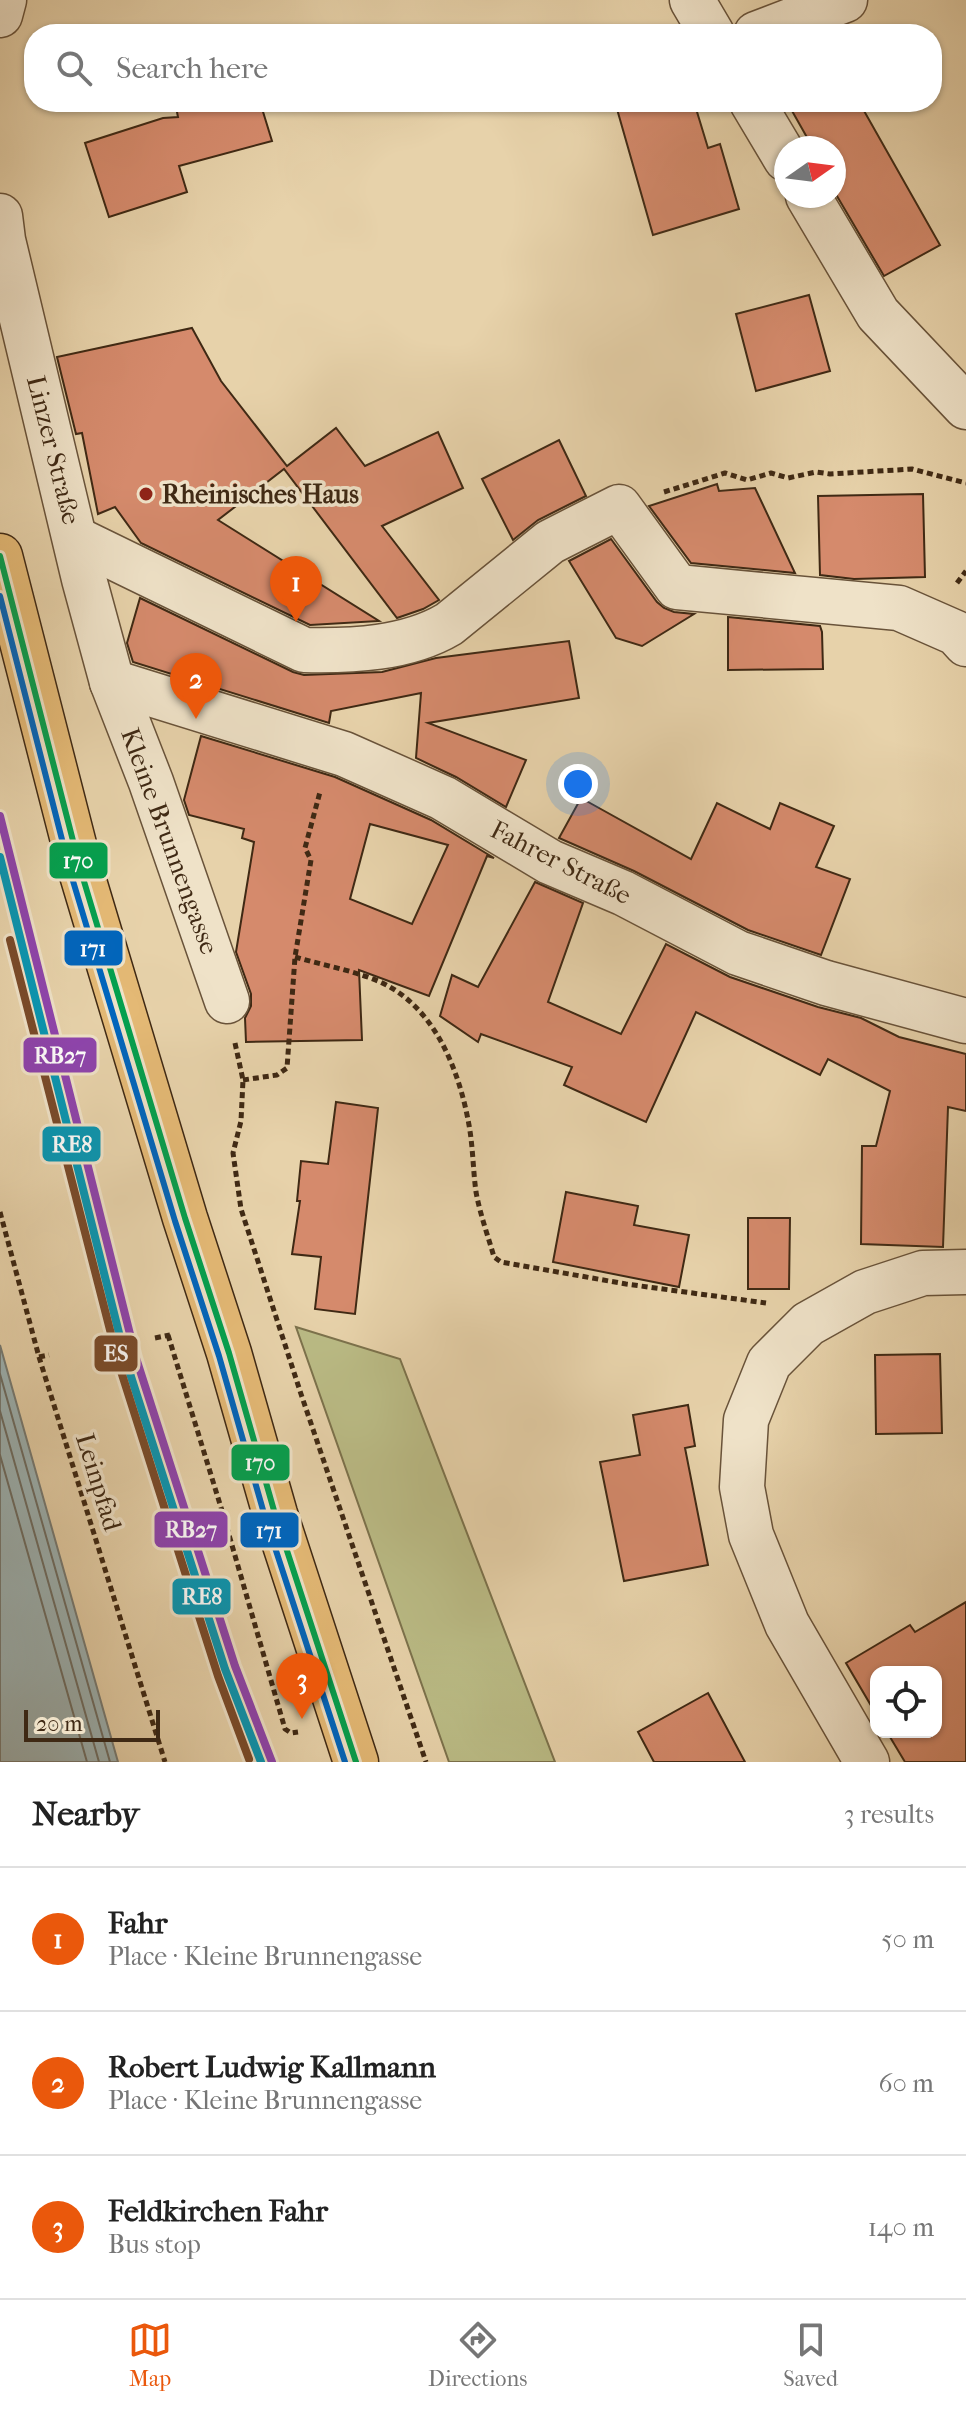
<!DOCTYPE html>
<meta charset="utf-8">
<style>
:root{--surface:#fff;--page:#f2f2f2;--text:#222;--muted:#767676;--line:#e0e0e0;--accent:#ea580c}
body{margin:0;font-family:"IM FELL French Canon",serif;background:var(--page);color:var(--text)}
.controls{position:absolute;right:24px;bottom:24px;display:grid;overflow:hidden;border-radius:16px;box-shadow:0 2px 6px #0004}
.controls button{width:72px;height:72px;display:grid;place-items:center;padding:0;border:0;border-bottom:2px solid var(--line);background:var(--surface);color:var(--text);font:40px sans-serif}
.compass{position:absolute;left:774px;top:136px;width:72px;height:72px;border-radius:50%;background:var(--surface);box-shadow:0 2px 6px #0004;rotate:76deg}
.scale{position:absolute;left:24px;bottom:20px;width:136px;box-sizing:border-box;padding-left:8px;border:4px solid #3f2914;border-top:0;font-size:22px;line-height:28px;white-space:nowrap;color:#3f2914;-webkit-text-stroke:6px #efe2c8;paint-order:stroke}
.you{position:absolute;left:578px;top:784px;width:28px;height:28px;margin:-20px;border:6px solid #fff;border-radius:50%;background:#1a73e8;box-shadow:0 0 0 12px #1a73e833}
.badge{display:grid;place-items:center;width:52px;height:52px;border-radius:50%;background:var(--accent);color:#fff;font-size:26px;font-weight:700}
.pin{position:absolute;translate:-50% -66px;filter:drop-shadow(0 2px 4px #0008)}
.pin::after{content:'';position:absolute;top:42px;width:28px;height:24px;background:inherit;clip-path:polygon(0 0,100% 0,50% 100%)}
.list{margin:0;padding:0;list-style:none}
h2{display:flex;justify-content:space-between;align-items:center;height:104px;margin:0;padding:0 32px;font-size:34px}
h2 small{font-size:26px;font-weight:400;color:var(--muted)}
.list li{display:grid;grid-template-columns:52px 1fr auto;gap:24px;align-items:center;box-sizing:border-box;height:144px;padding:0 32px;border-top:2px solid var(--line)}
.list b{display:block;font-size:30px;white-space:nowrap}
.list p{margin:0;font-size:26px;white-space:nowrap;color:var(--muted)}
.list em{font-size:26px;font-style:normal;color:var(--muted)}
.icon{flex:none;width:44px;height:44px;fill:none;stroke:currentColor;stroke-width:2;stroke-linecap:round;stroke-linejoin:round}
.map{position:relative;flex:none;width:966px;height:1762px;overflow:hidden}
.search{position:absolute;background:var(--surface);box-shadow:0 2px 6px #0004;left:24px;right:24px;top:24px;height:88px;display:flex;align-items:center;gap:20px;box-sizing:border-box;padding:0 28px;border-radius:32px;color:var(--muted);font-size:30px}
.sheet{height:536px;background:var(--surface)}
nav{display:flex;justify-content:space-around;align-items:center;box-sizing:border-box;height:112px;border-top:2px solid var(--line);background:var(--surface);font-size:22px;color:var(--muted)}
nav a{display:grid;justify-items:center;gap:4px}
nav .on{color:var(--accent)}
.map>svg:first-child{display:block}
.green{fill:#babb85;stroke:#7c724c;stroke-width:2}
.water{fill:#9db4b5;stroke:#777c75;stroke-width:2}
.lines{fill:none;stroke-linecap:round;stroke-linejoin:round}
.shore{stroke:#6e6e64;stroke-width:2}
.building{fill:#d58a6c;stroke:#3f2914;stroke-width:2;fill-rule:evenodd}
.minor-casing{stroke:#69533a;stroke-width:47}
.major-casing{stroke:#3f2914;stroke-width:47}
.path{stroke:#3f2914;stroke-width:5;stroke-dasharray:6 4;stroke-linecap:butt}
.minor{stroke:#efe2c8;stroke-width:44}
.major{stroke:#e4b975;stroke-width:44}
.bus-1-casing{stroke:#efe2c8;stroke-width:12}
.bus-2-casing{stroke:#efe2c8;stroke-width:12}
.bus-1{stroke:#03a04e;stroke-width:6}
.bus-2{stroke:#0065bd;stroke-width:6}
.rail-1-casing{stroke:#efe2c8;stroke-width:14}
.rail-2-casing{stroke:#efe2c8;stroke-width:14}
.rail-3-casing{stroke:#efe2c8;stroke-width:14}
.rail-1{stroke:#8e44ad;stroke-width:8}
.rail-2{stroke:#0996b2;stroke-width:8}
.rail-3{stroke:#7a4b2a;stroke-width:8}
.poi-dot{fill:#8f2418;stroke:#efe2c8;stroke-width:3}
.labels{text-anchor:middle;stroke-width:7;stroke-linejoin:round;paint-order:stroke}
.street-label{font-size:26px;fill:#3f2914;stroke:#efe2c8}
.poi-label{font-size:26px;font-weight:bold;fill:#3f2914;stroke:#efe2c8;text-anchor:start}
.line-badge{stroke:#efe2c8;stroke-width:3}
.badge-label{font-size:22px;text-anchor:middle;font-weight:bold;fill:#fff}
</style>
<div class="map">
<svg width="966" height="1762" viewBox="0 0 966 1762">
<rect width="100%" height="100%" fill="#e7d2aa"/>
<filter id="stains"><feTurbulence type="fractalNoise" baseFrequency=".0025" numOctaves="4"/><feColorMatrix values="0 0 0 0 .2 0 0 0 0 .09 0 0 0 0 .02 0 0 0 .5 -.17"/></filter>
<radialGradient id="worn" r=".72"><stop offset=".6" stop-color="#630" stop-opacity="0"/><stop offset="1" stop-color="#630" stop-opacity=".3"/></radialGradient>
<polygon class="green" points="296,1327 400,1359 555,1762 449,1762"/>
<polygon class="water" points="0,1345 118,1762 0,1762"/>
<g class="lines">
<g class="shore">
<polyline points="0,1374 110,1762"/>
<polyline points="0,1411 99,1762"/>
<polyline points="0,1455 87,1762"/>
</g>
</g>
<g class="building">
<polygon points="175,102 260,102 272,141 179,166 187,192 109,217 85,143 163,118 178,117"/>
<polygon points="615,102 694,102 708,148 720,144 739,209 653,235"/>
<polygon points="787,102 859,102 940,245 884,276 834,191 834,148 813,148"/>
<polygon points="809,295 830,371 756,391 736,314"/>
<polygon points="192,328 221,381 287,466 336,428 365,466 438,432 463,488 382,526 439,600 423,609 397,618 284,469 218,520 379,621 310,625 141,543 115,507 98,514 82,433 76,434 57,357"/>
<polygon points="559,440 586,496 538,520 513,540 482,479"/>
<polygon points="717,484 719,491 755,488 795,573 691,563 649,506"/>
<polygon points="923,494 925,577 854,579 820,575 818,496"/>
<polygon points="611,539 657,602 664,608 674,612 694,614 642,646 616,638 569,561"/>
<polygon points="140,598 293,672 304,675 382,672 436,658 569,641 579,698 428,723 526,760 506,807 456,777 416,758 421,693 331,711 329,723 133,662 127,643"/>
<polygon points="728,617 820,626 822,632 823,669 728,670"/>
<path d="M201,736L335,777L431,820L494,858L487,856L429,996L359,970L362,1040L246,1042L245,1018L251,1006V994L236,952L254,842L242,838L244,829L189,815L184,800ZM370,824L448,845L412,924L350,899Z"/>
<polygon points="581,798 691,859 717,803 770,829 780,803 834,826 816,867 850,879 821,955 748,930 634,871 559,838"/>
<polygon points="535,882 583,903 548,1002 621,1034 666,944 730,977 818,1007 861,1018 899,1037 966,1054 966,1111 948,1107 943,1247 861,1244 862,1146 876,1146 890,1091 828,1059 820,1075 696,1012 646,1122 564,1085 572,1067 481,1034 478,1042 440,1016 452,975 478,987"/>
<polygon points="336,1102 378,1108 355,1314 315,1309 321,1257 292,1254 300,1201 297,1201 301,1161 328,1164"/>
<polygon points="566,1192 638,1206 634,1225 689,1235 679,1287 553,1262"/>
<polygon points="748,1218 790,1218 789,1289 748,1289"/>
<polygon points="940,1354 942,1433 876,1434 875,1355"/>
<polygon points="688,1405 695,1446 685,1448 708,1565 624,1581 600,1462 640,1455 633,1415"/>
<polygon points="966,1602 966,1762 905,1762 887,1732 936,1732 936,1672 876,1672 876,1714 846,1663 910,1625 915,1632"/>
<polygon points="708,1693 745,1762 654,1762 638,1732"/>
</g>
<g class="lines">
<g class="minor-casing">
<g id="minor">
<polyline points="692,0 712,34"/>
<polyline points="0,15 4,0"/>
<polyline points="756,34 845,0"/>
<polyline points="752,102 786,159"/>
<polyline points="808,196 878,314 966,407"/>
<polyline points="0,216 3,240 84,579 112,682 151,782 227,1001"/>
<path d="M76,539L304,650C352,651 407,649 449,624L550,542L619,507L677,587L899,608L956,633L966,644"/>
<polyline points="112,682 344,754 443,798 550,862 623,893 738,953 826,983 966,1021"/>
<polyline points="867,1762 787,1624 751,1535 742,1487 746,1420 769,1363 808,1324 865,1292 923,1273 966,1272"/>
</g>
</g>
<g class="major-casing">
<polyline id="major" points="0,556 80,868 185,1218 229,1353 275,1514 356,1762"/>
</g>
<g class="path">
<polyline points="664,492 725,473 747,480 771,473 788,478 816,472 830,474 912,469 966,483"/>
<polyline points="957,583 966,571"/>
<path d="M295,957C322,965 352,970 378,981C434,1005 459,1069 469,1125C473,1147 473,1170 476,1192C480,1214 488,1236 494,1257L501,1262L626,1284L766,1303"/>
<polyline points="235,1043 243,1080 241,1121 233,1153 241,1209 301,1394 426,1762"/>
<polyline points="243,1080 277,1075 287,1068 295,957 311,860 305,848 320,792"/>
<polyline points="0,1212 39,1357 165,1762"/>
<polyline points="168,1335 223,1514 285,1729 291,1733 298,1732"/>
<polyline points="155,1338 170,1335"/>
<polyline points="39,1357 49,1355"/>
</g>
<use href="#minor" class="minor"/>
<use href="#major" class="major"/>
<g class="bus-1-casing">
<polyline id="bus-1" points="0,556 80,868 185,1218 229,1353 275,1514 356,1762"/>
</g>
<g class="bus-2-casing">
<polyline id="bus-2" points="0,596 70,871 175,1221 219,1356 265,1517 345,1762"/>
</g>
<use href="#bus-1" class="bus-1"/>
<use href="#bus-2" class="bus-2"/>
<g class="rail-1-casing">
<polyline id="rail-1" points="0,816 136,1358 235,1666 272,1762"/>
</g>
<g class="rail-2-casing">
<polyline id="rail-2" points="0,857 126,1361 225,1669 261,1762"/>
</g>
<g class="rail-3-casing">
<polyline id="rail-3" points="10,940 119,1365 218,1676 249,1759"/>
</g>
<use href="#rail-1" class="rail-1"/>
<use href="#rail-2" class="rail-2"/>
<use href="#rail-3" class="rail-3"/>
</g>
<circle class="poi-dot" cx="146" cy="494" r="8"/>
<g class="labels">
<g class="street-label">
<text transform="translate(54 450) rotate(76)" y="9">Linzer Straße</text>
<text transform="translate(170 841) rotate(70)" y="9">Kleine Brunnengasse</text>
<text transform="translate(561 862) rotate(27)" y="9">Fahrer Straße</text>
<text transform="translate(99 1482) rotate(73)" y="9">Leinpfad</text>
</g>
<g class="poi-label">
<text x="162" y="503">Rheinisches Haus</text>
</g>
</g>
<g class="line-badge">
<rect x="48" y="841" width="61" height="39" rx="8" fill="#03a04e"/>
<rect x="63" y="929" width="61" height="38" rx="8" fill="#0065bd"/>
<rect x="22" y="1036" width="76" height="38" rx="8" fill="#8e44ad"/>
<rect x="41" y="1125" width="61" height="38" rx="8" fill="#0996b2"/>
<rect x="93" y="1334" width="46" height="39" rx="8" fill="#7a4b2a"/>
<rect x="230" y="1443" width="61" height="39" rx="8" fill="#03a04e"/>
<rect x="153" y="1510" width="76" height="39" rx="8" fill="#8e44ad"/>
<rect x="239" y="1511" width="61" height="38" rx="8" fill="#0065bd"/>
<rect x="171" y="1577" width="61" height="39" rx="8" fill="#0996b2"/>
</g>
<g class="badge-label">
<text x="78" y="868">170</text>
<text x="93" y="956">171</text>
<text x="60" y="1063">RB27</text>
<text x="72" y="1152">RE8</text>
<text x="116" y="1361">ES</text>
<text x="260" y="1470">170</text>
<text x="191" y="1537">RB27</text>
<text x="269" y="1538">171</text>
<text x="202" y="1604">RE8</text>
</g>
<rect width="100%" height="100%" filter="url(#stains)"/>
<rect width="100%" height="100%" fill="url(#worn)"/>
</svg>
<div class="controls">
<button><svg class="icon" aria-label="locate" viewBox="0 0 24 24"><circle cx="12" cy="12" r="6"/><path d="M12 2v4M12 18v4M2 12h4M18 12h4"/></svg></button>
</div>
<svg class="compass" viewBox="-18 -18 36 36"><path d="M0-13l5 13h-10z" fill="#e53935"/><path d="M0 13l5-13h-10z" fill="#767676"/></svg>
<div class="scale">20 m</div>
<div class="you"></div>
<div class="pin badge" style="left:296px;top:622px">1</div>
<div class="pin badge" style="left:196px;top:719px">2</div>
<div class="pin badge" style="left:302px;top:1719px">3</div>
<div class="search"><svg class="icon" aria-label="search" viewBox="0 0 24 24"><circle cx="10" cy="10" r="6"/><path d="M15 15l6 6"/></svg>Search here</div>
</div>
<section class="sheet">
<h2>Nearby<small>3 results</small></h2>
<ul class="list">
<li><span class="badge">1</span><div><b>Fahr</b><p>Place · Kleine Brunnengasse</p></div><em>50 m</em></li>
<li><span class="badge">2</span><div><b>Robert Ludwig Kallmann</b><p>Place · Kleine Brunnengasse</p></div><em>60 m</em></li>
<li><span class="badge">3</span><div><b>Feldkirchen Fahr</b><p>Bus stop</p></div><em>140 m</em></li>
</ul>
</section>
<nav>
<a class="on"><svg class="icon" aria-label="map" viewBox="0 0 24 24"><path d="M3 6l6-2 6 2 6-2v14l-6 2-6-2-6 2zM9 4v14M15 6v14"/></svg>Map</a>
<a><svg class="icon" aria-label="directions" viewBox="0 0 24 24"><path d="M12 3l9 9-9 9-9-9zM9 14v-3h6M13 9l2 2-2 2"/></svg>Directions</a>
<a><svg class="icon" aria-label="saved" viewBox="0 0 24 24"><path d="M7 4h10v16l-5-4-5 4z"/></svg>Saved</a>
</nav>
